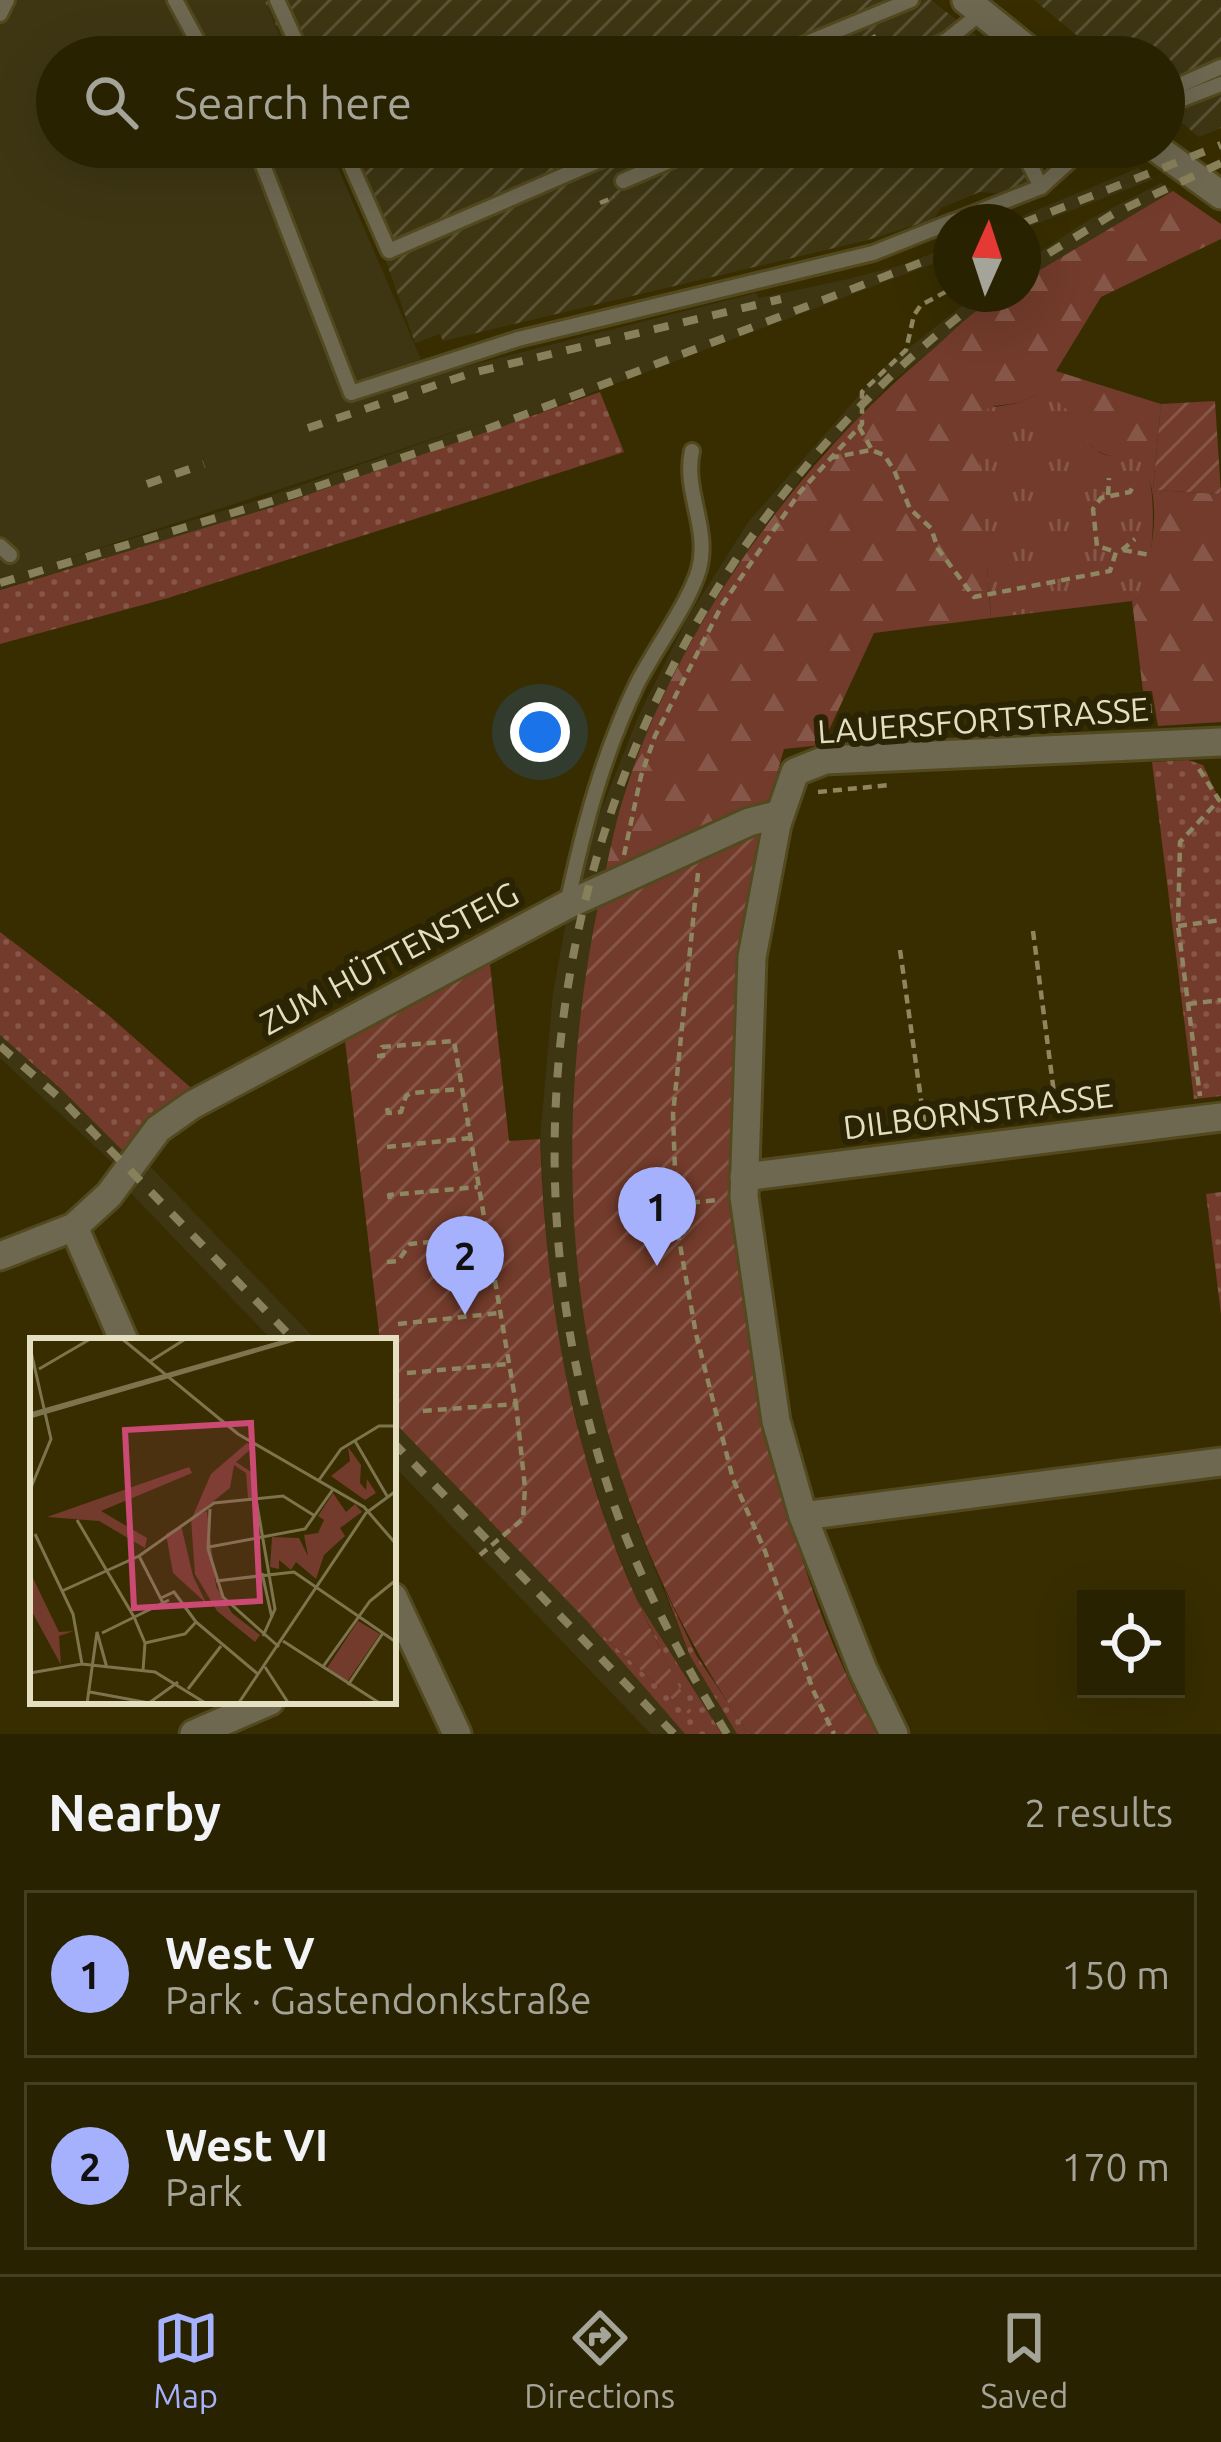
<!DOCTYPE html>
<meta charset="utf-8">
<style>
:root{--surface:#292200;--page:#352f0f;--text:#f1f3f6;--muted:#a5a499;--line:#453f22;--accent:#a5b1fc}
body{margin:0;font-family:Ubuntu,sans-serif;background:var(--page);color:var(--text)}
.controls{position:absolute;right:36px;bottom:36px;display:grid;overflow:hidden;border-radius:0px;box-shadow:0 12px 48px #0002}
.controls button{width:108px;height:108px;display:grid;place-items:center;padding:0;border:0;border-bottom:3px solid var(--line);background:var(--surface);color:var(--text);font:60px sans-serif}
.compass{position:absolute;left:933px;top:204px;width:108px;height:108px;border-radius:50%;background:var(--surface);box-shadow:0 12px 48px #0002;rotate:3deg}
.you{position:absolute;left:540px;top:732px;width:42px;height:42px;margin:-30px;border:9px solid #fff;border-radius:50%;background:#1a73e8;box-shadow:0 0 0 18px #1a73e833}
.badge{display:grid;place-items:center;width:78px;height:78px;border-radius:50%;background:var(--accent);color:#111;font-size:39px;font-weight:700}
.pin{position:absolute;translate:-50% -99px;filter:drop-shadow(0 3px 6px #0008)}
.pin::after{content:'';position:absolute;top:63px;width:42px;height:36px;background:inherit;clip-path:polygon(0 0,100% 0,50% 100%)}
.list{margin:0;padding:0;list-style:none}
h2{display:flex;justify-content:space-between;align-items:center;height:156px;margin:0;padding:0 48px;font-size:51px}
h2 small{font-size:39px;font-weight:400;color:var(--muted)}
.list li{display:grid;grid-template-columns:78px 1fr auto;gap:36px;align-items:center;box-sizing:border-box;height:168px;margin:0 24px 24px;padding:0 24px;border:3px solid var(--line);border-radius:0px}
.list b{display:block;font-size:45px;white-space:nowrap}
.list p{margin:0;font-size:39px;white-space:nowrap;color:var(--muted)}
.list em{font-size:39px;font-style:normal;color:var(--muted)}
.icon{flex:none;width:66px;height:66px;fill:none;stroke:currentColor;stroke-width:2;stroke-linecap:round;stroke-linejoin:round}
.map{position:relative;flex:none;width:1221px;height:1734px;overflow:hidden}
.search{position:absolute;background:var(--surface);box-shadow:0 12px 48px #0002;left:36px;right:36px;top:36px;height:132px;display:flex;align-items:center;gap:30px;box-sizing:border-box;padding:0 42px;border-radius:66px;color:var(--muted);font-size:45px}
.sheet{height:540px;background:var(--surface)}
nav{display:flex;justify-content:space-around;align-items:center;box-sizing:border-box;height:168px;border-top:3px solid var(--line);background:var(--surface);font-size:33px;color:var(--muted)}
nav a{display:grid;justify-items:center;gap:6px}
nav .on{color:var(--accent)}
.map>svg:first-child{display:block}
.built{fill:#3e3613;fill-rule:evenodd}
.industrial{fill:url(#industrial-furrows)}
.grass{fill:url(#grass-dots)}
.forest{fill:url(#forest-firs)}
.park{fill:url(#park-tufts)}
.garden{fill:url(#garden-furrows)}
.lines{fill:none;stroke-linecap:round;stroke-linejoin:round}
.lane-casing{stroke:#53491f;stroke-width:20}
.street-casing{stroke:#53491f;stroke-width:33}
.path{stroke:#8e8660;stroke-width:4.5;stroke-dasharray:9 6;stroke-linecap:butt}
.lane{stroke:#6e6851;stroke-width:14}
.street{stroke:#6e6851;stroke-width:27}
.rail{stroke:#88805a;stroke-width:8;stroke-dasharray:15 15;stroke-linecap:butt}
.labels{text-anchor:middle;stroke-width:12;stroke-linejoin:round;paint-order:stroke}
.street-label{font-size:33px;fill:#e5dfc1;stroke:#2a2304}
.inset-road{fill:none;stroke:#7d744d;stroke-width:3}
.view{fill:#cb4a74;fill-opacity:0.15;stroke:#cb4a74;stroke-width:6}
.inset-edge{fill:none;stroke:#e5dfc1;stroke-width:6}
</style>
<div class="map">
<svg width="1221" height="1734" viewBox="0 0 1221 1734">
<defs>
<pattern id="industrial-furrows" width="10" height="10" patternUnits="userSpaceOnUse" patternTransform="scale(3)"><rect width="10" height="10" fill="#3e3613"/><path d="M-1 1l2-2M0 10L10 0M9 11l2-2" fill="none" stroke="#5a5334"/></pattern>
<pattern id="grass-dots" width="8" height="8" patternUnits="userSpaceOnUse" patternTransform="scale(3)"><rect width="8" height="8" fill="#723b2b"/><path d="M2 2h.1M6 6h.1" fill="none" stroke="#865748" stroke-width="1.8" stroke-linecap="round"/></pattern>
<pattern id="forest-firs" width="22" height="20" patternUnits="userSpaceOnUse" patternTransform="scale(3)"><rect width="22" height="20" fill="#723b2b"/><path d="M5 1l3.5 6h-7zM16 11l3.5 6h-7z" fill="#865748"/></pattern>
<pattern id="park-tufts" width="24" height="20" patternUnits="userSpaceOnUse" patternTransform="scale(3)"><rect width="24" height="20" fill="#723b2b"/><path d="M3 7l-1-3M5 7V3M7 7l1-3M15 17l-1-3M17 17v-4M19 17l1-3" fill="none" stroke="#865748"/></pattern>
<pattern id="garden-furrows" width="10" height="10" patternUnits="userSpaceOnUse" patternTransform="scale(3)"><rect width="10" height="10" fill="#723b2b"/><path d="M-1 1l2-2M0 10L10 0M9 11l2-2" fill="none" stroke="#865748"/></pattern>
</defs>
<rect width="100%" height="100%" fill="#372d00"/>
<g class="built">
<path d="M0,0H264L289,57H57V147H329L428,376L756,293L759,298L844,280L899,266L949,247L951,257L432,453L260,512L0,589ZM498,417L255,501L53,563L363,462Z"/>
<polygon points="1138,168 1154,179 1023,229 1023,222 1008,222"/>
<polygon points="1161,183 1173,191 1023,280 1023,263 1090,219"/>
<polygon points="977,294 1002,294 893,381 809,468 760,533 702,626 655,719 626,786 604,877 609,1439 634,1517 690,1656 737,1734 722,1734 637,1600 609,1531 583,1449 563,1363 549,1289 540,1139 553,993 567,917 585,851 638,717 687,619 749,521 881,370"/>
<polygon points="0,1035 60,1088 128,1156 115,1165 0,1058"/>
<polygon points="146,1162 317,1341 273,1341 126,1188"/>
<polygon points="393,1421 586,1620 685,1734 651,1734 393,1465"/>
</g>
<g class="industrial">
<polygon points="264,0 931,0 1004,57 291,57"/>
<polygon points="1034,0 1221,0 1221,128 1199,137 1164,108 1164,57 1103,57"/>
<polygon points="333,147 1063,147 1033,180 1004,194 980,192 941,208 934,219 868,240 443,341 440,334 415,343 387,264"/>
</g>
<g class="grass">
<polygon points="600,392 624,452 168,598 0,644 0,590 273,507"/>
<polygon points="1188,760 1203,765 1221,803 1221,1096 1194,1099 1152,762"/>
<polygon points="0,932 106,1013 198,1094 130,1158 60,1088 0,1035"/>
<polygon points="1221,1192 1221,1314 1206,1194"/>
<polygon points="664,1588 696,1655 749,1734 737,1734 690,1656"/>
<polygon points="637,1600 722,1734 685,1734 586,1620 693,1718"/>
</g>
<path class="forest" d="M1173,191L1221,224V239L1101,297L1056,371L1161,404L1153,490L1221,494V722L1158,726L1152,691H1143L1132,601L1141,596C1151,556 1166,493 1138,458L1107,455L1097,451L1040,393L1019,403L994,406L980,472L991,618L874,633L822,745L784,749L767,809L602,887C610,851 617,814 629,780C685,618 801,458 932,350C960,326 985,294 1023,294V280Z"/>
<path class="park" d="M1040,393C1082,409 1073,432 1099,452C1110,460 1124,450 1136,457C1163,473 1150,558 1148,586L1141,596L1132,601L991,618C990,570 968,444 988,408L1019,403Z"/>
<g class="garden">
<polygon points="1215,401 1221,494 1153,490 1161,404"/>
<path d="M755,830L759,840C716,1070 724,1299 791,1524C813,1595 839,1670 878,1734H749C576,1486 539,1194 599,901Z"/>
<path d="M489,955L509,1141L540,1139C545,1275 562,1398 608,1528C631,1594 665,1658 696,1721L586,1620L393,1421V1341H380L344,1032Z"/>
</g>
<g class="lines">
<g class="lane-casing">
<g id="lane">
<polyline points="175,0 206,57"/>
<polyline points="277,0 303,57"/>
<polyline points="0,14 7,0"/>
<polyline points="785,57 795,48 911,0"/>
<polyline points="910,57 947,40 981,13"/>
<polyline points="1164,92 1221,67"/>
<polyline points="1164,110 1180,100 1221,84"/>
<polyline points="256,147 351,393 518,339 873,253 951,222"/>
<polyline points="343,147 389,251 630,147"/>
<polyline points="1021,147 1041,187"/>
<polyline points="623,181 702,147"/>
<polyline points="952,222 1041,187 1085,147"/>
<polyline points="0,546 10,555"/>
<path d="M567,905C583,829 603,754 637,684C654,650 690,602 699,569C710,529 683,490 692,451"/>
</g>
</g>
<g class="street-casing">
<g id="street">
<polyline points="966,0 1037,57"/>
<polyline points="1155,147 1221,195"/>
<polyline points="744,1177 1221,1117"/>
<polyline points="74,1227 124,1341"/>
<polyline points="0,1256 74,1227 109,1195 158,1129 192,1105 567,905 749,822 780,814"/>
<polyline points="803,1516 1221,1462"/>
<polyline points="393,1597 457,1734"/>
<polyline points="194,1734 270,1701"/>
<polyline points="894,1734 863,1670 803,1516 776,1421 744,1197 752,957 777,824 795,772 825,760 1221,742"/>
</g>
</g>
<g class="path">
<polyline points="873,35 883,57"/>
<polyline points="1115,147 1130,158"/>
<polyline points="600,203 614,197"/>
<polyline points="859,427 871,448"/>
<polyline points="830,458 871,450 884,455 894,470 910,509 931,528 938,549 974,597 1110,571 1116,552 1097,546 1093,509 1101,498 1130,492 1133,486"/>
<polyline points="1108,495 1109,478"/>
<polyline points="1122,550 1135,539"/>
<polyline points="1123,550 1150,555"/>
<polyline points="1149,704 1151,721"/>
<polyline points="1199,769 1219,800 1180,842 1178,926 1200,1096"/>
<polyline points="818,792 890,785"/>
<polyline points="624,855 641,776 655,736 722,605 800,492 862,424 862,392 906,350 914,315 921,305 951,289"/>
<polyline points="698,873 673,1114 677,1228 696,1334 733,1479 765,1551 813,1690 834,1734"/>
<polyline points="1178,926 1221,920"/>
<polyline points="1033,931 1057,1116"/>
<polyline points="900,950 925,1128"/>
<polyline points="1188,1004 1221,1000"/>
<polyline points="377,1056 383,1056 382,1047 454,1041 516,1404 422,1411"/>
<polyline points="387,1108 388,1113 401,1112 406,1096 411,1093 460,1089"/>
<polyline points="387,1147 471,1138"/>
<polyline points="390,1199 389,1195 478,1187"/>
<polyline points="676,1204 718,1200"/>
<polyline points="387,1262 398,1261 410,1244 487,1236"/>
<polyline points="398,1324 499,1313"/>
<polyline points="407,1373 508,1364"/>
<polyline points="480,1555 523,1519 525,1488 516,1404"/>
</g>
<use href="#lane" class="lane"/>
<use href="#street" class="street"/>
<g class="rail">
<polyline points="1023,223 1221,145"/>
<polyline points="1023,269 1113,214 1221,163"/>
<polyline points="308,428 472,373 781,299"/>
<polyline points="147,484 204,464"/>
<polyline points="0,583 292,495 487,429 951,251"/>
<polyline points="0,1046 63,1101 295,1341"/>
<polyline points="393,1442 674,1734"/>
<path d="M727,1734C680,1657 637,1576 609,1490C463,1048 618,572 988,294"/>
</g>
</g>
<g class="labels">
<g class="street-label">
<text transform="translate(983 720) rotate(-4)" y="12">LAUERSFORTSTRASSE</text>
<text transform="translate(389 958) rotate(-28)" y="12">ZUM HÜTTENSTEIG</text>
<text transform="translate(978 1111) rotate(-7)" y="12">DILBORNSTRASSE</text>
</g>
</g>
<g transform="translate(30 1338)">
<rect width="366" height="366" fill="#372d00"/>
<path d="M159,129L162,135L71,173L117,200L115,210L69,183L17,179ZM0,234L29,294L44,293L29,298L31,327L0,270Z" fill="#723b2b"/>
<path d="M217,105L223,109L206,124L224,136L228,159L218,160L216,135L204,127L200,150L162,180L181,136Z" fill="#723b2b"/>
<path d="M328,283L350,296L317,344L297,330Z" fill="#723b2b"/>
<path d="M318,109L331,127L330,145L336,152L337,141L346,155L335,162L301,138L320,123ZM303,155L316,174L325,166L332,174L310,190L315,198L294,217L286,241L266,224L261,232L249,222V231L240,229L242,199L269,200L278,218L274,197L288,195L294,182L288,178ZM177,173L186,248L202,275L230,297L225,304L187,273L165,236L161,181ZM151,187L163,238L176,265L143,235L136,196Z" fill="#723b2b"/>
<path class="inset-road" d="M91,0L208,96L334,169L366,206M0,9L21,101L0,152M119,24L157,0M9,31L62,0M0,76L265,0M0,79L271,0M325,103L357,158M289,142L311,111L349,88H366M226,161L245,271L233,298M180,171L178,211L193,259L249,309M47,182L104,279L115,305L113,333M5,196L43,276L52,326M179,209L275,191L304,150M109,218L133,265M232,235L242,280M186,243L264,234L366,304M32,253L109,218L184,165L253,158L285,178M131,260L144,254L166,284L229,337M72,295L139,262M253,303L351,366M115,305L155,296L166,284M235,329L259,366M292,330L340,263L366,242M0,335L52,326L125,334L177,366M318,347L353,295M158,351L191,308M60,354L119,365L148,344M57,366L67,294L77,330M208,366L336,175L366,153"/>
<path class="view" d="M221,85L230,263L104,270L95,92Z"/>
<rect width="366" height="366" class="inset-edge"/>
</g>
</svg>
<div class="controls">
<button><svg class="icon" aria-label="locate" viewBox="0 0 24 24"><circle cx="12" cy="12" r="6"/><path d="M12 2v4M12 18v4M2 12h4M18 12h4"/></svg></button>
</div>
<svg class="compass" viewBox="-18 -18 36 36"><path d="M0-13l5 13h-10z" fill="#e53935"/><path d="M0 13l5-13h-10z" fill="#a5a499"/></svg>
<div class="you"></div>
<div class="pin badge" style="left:657px;top:1266px">1</div>
<div class="pin badge" style="left:465px;top:1315px">2</div>
<div class="search"><svg class="icon" aria-label="search" viewBox="0 0 24 24"><circle cx="10" cy="10" r="6"/><path d="M15 15l6 6"/></svg>Search here</div>
</div>
<section class="sheet">
<h2>Nearby<small>2 results</small></h2>
<ul class="list">
<li><span class="badge">1</span><div><b>West V</b><p>Park · Gastendonkstraße</p></div><em>150 m</em></li>
<li><span class="badge">2</span><div><b>West VI</b><p>Park</p></div><em>170 m</em></li>
</ul>
</section>
<nav>
<a class="on"><svg class="icon" aria-label="map" viewBox="0 0 24 24"><path d="M3 6l6-2 6 2 6-2v14l-6 2-6-2-6 2zM9 4v14M15 6v14"/></svg>Map</a>
<a><svg class="icon" aria-label="directions" viewBox="0 0 24 24"><path d="M12 3l9 9-9 9-9-9zM9 14v-3h6M13 9l2 2-2 2"/></svg>Directions</a>
<a><svg class="icon" aria-label="saved" viewBox="0 0 24 24"><path d="M7 4h10v16l-5-4-5 4z"/></svg>Saved</a>
</nav>
